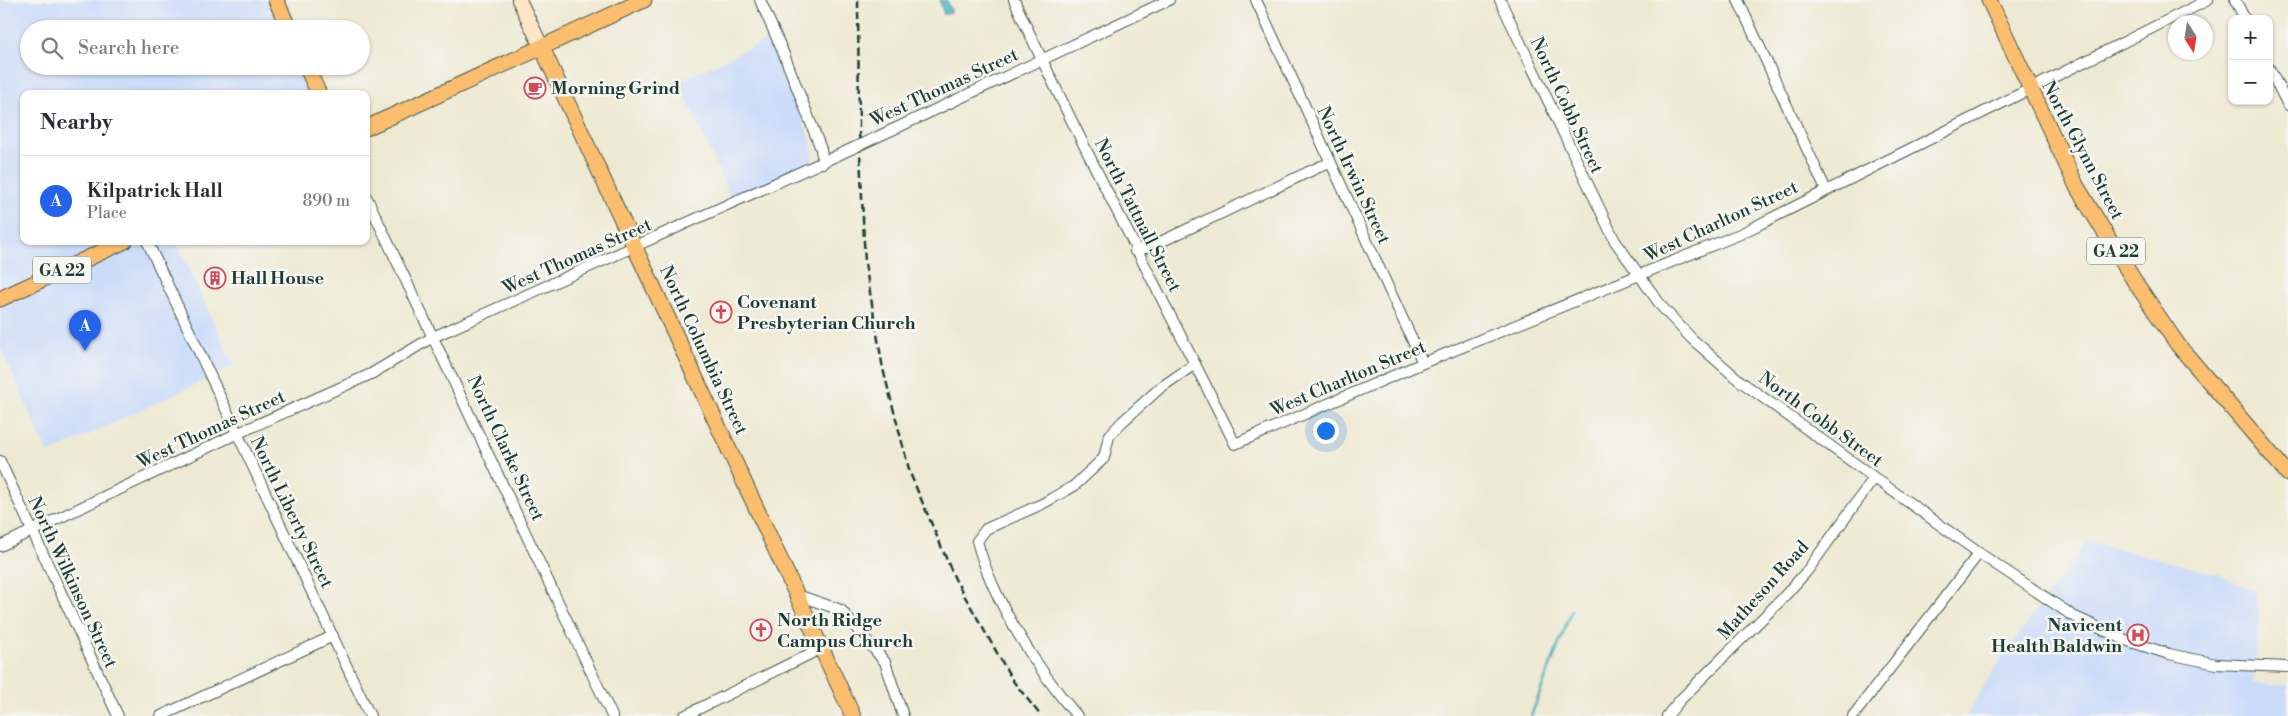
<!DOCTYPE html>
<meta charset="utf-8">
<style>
:root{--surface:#fff;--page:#f7f7f7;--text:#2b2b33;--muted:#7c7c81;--line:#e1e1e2;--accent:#2563eb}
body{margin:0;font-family:"Libre Bodoni",serif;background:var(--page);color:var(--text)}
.controls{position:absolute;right:15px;top:15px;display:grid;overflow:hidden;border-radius:10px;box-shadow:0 1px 4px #0004}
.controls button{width:45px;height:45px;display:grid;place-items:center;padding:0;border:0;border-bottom:1px solid var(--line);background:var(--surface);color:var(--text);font:25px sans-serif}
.compass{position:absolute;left:2168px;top:15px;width:45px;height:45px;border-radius:50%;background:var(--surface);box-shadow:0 1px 4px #0004;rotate:168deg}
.you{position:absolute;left:1325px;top:430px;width:18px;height:18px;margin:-12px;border:4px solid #fff;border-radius:50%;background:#1a73e8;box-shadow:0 0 0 8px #1a73e833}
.badge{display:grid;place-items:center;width:32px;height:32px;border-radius:50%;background:var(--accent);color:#fff;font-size:16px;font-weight:700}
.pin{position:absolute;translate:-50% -41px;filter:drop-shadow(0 1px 2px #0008)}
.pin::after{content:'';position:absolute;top:26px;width:18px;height:15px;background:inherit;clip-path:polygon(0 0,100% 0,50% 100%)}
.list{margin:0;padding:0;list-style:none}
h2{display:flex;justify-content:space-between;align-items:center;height:65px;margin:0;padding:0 20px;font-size:21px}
h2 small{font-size:16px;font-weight:400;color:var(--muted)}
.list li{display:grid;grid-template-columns:32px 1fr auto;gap:15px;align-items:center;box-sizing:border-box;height:90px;padding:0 20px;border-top:1px solid var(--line)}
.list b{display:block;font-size:19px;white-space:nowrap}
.list p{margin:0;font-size:16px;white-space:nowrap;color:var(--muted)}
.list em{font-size:16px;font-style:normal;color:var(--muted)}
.icon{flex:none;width:28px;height:28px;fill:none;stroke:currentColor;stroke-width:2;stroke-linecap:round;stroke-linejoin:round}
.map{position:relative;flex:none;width:2288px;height:716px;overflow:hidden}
.search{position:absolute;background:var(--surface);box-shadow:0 1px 4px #0004;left:20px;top:20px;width:350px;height:55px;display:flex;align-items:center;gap:12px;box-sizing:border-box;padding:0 18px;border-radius:28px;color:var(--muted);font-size:19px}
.panel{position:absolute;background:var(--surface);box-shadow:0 1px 4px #0004;left:20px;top:90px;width:350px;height:155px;border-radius:10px}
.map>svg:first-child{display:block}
.built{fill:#cbdbf9}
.water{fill:#43b2be;stroke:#317879}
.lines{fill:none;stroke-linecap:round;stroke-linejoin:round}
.stream{stroke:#43b2be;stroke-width:2.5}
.street-casing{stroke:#3e574c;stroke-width:12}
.secondary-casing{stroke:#3e574c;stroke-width:16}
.primary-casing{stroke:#3e574c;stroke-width:17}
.street{stroke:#fff;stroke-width:10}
.secondary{stroke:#fde5c5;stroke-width:14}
.primary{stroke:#fbbd6e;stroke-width:15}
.rail{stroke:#1f3d34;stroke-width:2.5;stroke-dasharray:8 4;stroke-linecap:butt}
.street-bridge-casing{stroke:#3e574c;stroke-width:12;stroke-linecap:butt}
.street-bridge{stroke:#fff;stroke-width:10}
.labels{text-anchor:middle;stroke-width:5;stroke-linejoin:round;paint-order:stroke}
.shield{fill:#f6f6f2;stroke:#60746d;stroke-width:1}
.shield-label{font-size:16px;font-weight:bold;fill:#1f3d34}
.street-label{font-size:18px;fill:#1f3d34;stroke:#f6f6f2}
.poi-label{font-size:18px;font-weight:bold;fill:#1f3d34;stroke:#f6f6f2;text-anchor:start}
</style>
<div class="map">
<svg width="2288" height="716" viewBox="0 0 2288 716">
<rect width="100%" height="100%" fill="#f6f6f2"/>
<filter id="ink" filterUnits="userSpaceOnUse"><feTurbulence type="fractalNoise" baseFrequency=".02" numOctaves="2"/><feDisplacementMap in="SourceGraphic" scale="10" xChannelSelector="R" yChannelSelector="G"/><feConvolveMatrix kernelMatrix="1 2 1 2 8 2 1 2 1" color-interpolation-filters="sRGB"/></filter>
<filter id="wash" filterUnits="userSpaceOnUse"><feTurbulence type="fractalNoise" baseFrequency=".0096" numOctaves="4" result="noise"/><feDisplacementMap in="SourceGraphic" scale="20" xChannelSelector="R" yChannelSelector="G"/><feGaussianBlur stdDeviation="1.12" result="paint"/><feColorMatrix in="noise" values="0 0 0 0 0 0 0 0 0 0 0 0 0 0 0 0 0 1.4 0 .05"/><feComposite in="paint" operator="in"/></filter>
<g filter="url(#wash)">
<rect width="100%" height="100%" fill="#eee9d2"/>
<g class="built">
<polygon points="0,0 281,0 295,29 29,29 29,66 313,66 326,94 24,94 24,241 176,241 234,366 48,454 0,347"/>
<polygon points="769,39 812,143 813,161 731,199 679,81"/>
<polygon points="2088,541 2224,576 2254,591 2260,613 2253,683 2288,685 2288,716 1966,716 2002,657"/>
</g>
<polygon class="water" points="939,0 947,0 952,12 944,15"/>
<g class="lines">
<polyline class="stream" points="1531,716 1572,610"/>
</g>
</g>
<g filter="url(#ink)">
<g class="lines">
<g class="street-casing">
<g id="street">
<polyline points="760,0 783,52 821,149 823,163"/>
<path d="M1014,0C1083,150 1162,296 1235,444L1423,363L1740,234L2208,0"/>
<polyline points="1256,0 1423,363"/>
<polyline points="1500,0 1615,241 1662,307 1692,339 1740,381 1979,553 2073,616 2128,641 2169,654 2216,664 2288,667"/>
<polyline points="1738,0 1826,190"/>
<polyline points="2235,0 2245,19"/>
<polyline points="2269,68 2288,105"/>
<polyline points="892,130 1169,0"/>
<polyline points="366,196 612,716"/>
<polyline points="147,241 370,716"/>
<polyline points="1135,251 1152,246 1319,167 1331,163"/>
<polyline points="0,461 118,716"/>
<polyline points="0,546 236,434 371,374 433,337 836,156"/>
<polyline points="797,595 841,610 885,662 903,716"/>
<polyline points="161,716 333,636"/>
<polyline points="684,716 822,648"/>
<path d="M1077,716C1037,669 993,601 977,541L986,529L1042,504L1074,486L1104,458L1109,436L1122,422L1160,388L1195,364"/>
<polyline points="1667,716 1680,700 1780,601 1807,571 1874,478"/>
<polyline points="1853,716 1979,553"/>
</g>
</g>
<g class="secondary-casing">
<polyline id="secondary" points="519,0 542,48"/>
</g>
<g class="primary-casing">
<g id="primary">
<polyline points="276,0 289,29"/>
<polyline points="1989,0 2077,187 2135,282 2178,345 2288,474"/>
<polyline points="542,48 853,716"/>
<polyline points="306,66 319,94"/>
<polyline points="366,128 644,0"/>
<polyline points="0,299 125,241"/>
</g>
</g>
<use href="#street" class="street"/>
<use href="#secondary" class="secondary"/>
<use href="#primary" class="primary"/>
<polyline class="rail" points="858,0 859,131 865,263 883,369 910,473 955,579 1013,681 1041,716"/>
<g class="street-bridge-casing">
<polyline id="street-bridge" points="836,156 892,130"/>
</g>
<use href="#street-bridge" class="street-bridge"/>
</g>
</g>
<defs>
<g id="cafe-ring" transform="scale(1.125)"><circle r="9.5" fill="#f6f6f2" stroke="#d1495b" stroke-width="1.5"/><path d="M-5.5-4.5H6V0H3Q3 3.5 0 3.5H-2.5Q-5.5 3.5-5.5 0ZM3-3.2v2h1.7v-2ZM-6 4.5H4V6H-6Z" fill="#d1495b"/></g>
<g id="building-ring" transform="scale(1.125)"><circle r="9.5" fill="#f6f6f2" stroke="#d1495b" stroke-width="1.5"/><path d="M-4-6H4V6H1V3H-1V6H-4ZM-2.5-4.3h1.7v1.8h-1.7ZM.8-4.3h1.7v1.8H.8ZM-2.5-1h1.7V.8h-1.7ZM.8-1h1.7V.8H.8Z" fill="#d1495b"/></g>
<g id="church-ring" transform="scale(1.125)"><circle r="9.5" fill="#f6f6f2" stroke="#d1495b" stroke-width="1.5"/><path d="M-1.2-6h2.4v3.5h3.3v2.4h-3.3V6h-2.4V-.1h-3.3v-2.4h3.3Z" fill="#d1495b"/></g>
<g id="hospital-ring" transform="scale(1.125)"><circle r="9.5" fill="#f6f6f2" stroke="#d1495b" stroke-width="1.5"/><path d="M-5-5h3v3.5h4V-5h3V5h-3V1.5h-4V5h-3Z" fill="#d1495b"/></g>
</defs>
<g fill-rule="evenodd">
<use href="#cafe-ring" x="535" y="88"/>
<use href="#building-ring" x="215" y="278"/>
<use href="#church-ring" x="721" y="312"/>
<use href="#church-ring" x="761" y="630"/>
<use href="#hospital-ring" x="2138" y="635"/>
</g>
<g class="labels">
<g class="shield">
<rect x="2087" y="237.5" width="58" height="27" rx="4"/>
<rect x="33" y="256.5" width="58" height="27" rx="4"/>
</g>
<g class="shield-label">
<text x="2116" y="257">GA 22</text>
<text x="62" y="276">GA 22</text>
</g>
<g class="street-label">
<text transform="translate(944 87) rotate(-25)" y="6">West Thomas Street</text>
<text transform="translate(1567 105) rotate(65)" y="6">North Cobb Street</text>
<text transform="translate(2083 150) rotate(62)" y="6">North Glynn Street</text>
<text transform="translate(1354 175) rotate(65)" y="6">North Irwin Street</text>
<text transform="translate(1138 215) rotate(63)" y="6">North Tattnall Street</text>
<text transform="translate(1721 221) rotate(-25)" y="6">West Charlton Street</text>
<text transform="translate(577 256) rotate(-24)" y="6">West Thomas Street</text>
<text transform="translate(704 350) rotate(65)" y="6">North Columbia Street</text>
<text transform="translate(1348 378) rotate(-23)" y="6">West Charlton Street</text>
<text transform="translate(1821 419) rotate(36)" y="6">North Cobb Street</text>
<text transform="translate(211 429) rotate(-25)" y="6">West Thomas Street</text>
<text transform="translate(506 448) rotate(65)" y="6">North Clarke Street</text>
<text transform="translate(292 512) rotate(64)" y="6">North Liberty Street</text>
<text transform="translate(73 582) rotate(65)" y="6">North Wilkinson Street</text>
<text transform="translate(1763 590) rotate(-48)" y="6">Matheson Road</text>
</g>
<g class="poi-label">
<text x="551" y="94">Morning Grind</text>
<text x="231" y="284">Hall House</text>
<text x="737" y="308">Covenant<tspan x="737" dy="21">Presbyterian Church</tspan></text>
<text x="777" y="626">North Ridge<tspan x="777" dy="21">Campus Church</tspan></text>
<text x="2122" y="631" text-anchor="end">Navicent<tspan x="2122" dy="21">Health Baldwin</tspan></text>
</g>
</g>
</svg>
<div class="controls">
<button>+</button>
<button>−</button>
</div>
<svg class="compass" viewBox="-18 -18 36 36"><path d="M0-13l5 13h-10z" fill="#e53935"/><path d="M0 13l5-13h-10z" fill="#7c7c81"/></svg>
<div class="you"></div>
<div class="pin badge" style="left:85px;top:351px">A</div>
<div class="search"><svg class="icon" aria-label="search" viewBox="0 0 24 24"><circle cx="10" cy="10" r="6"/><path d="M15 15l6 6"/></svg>Search here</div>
<section class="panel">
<h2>Nearby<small></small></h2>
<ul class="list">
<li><span class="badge">A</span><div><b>Kilpatrick Hall</b><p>Place</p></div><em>890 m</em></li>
</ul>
</section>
</div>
